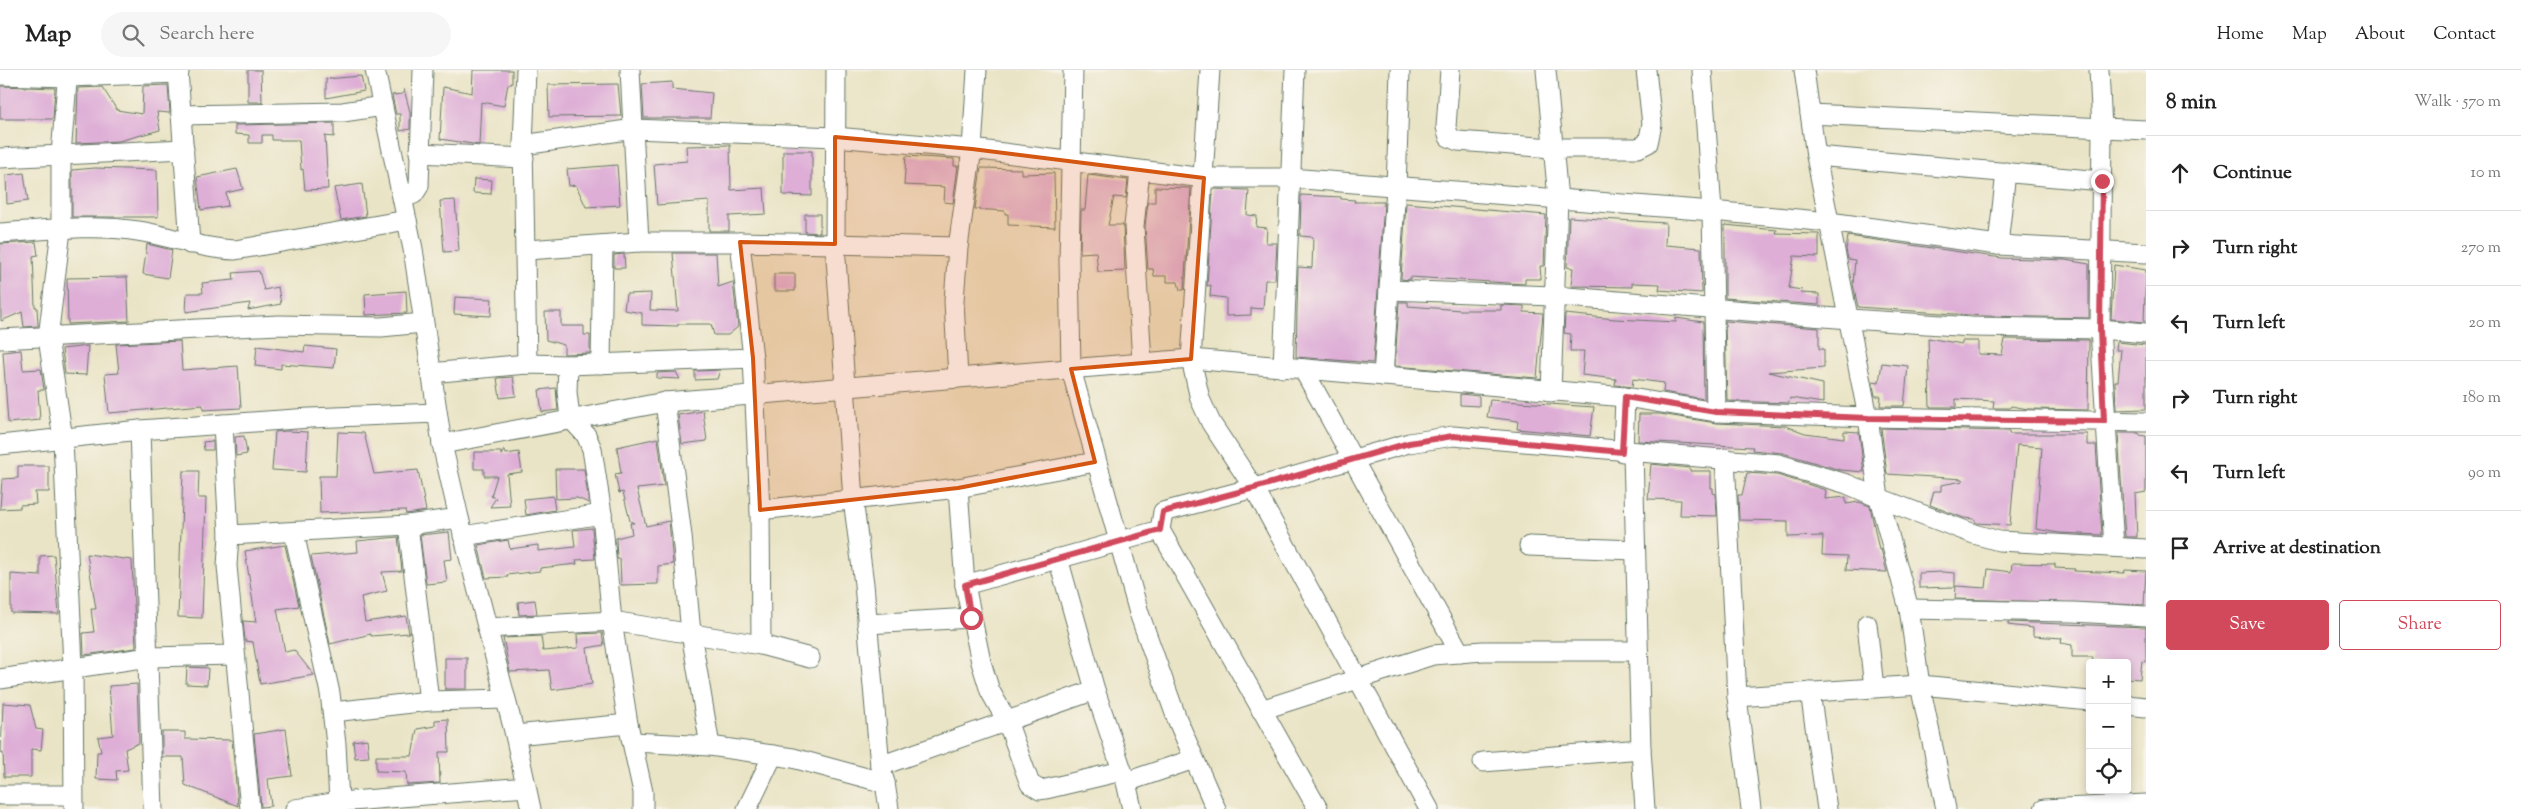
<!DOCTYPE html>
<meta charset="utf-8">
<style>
:root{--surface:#fff;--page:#f6f6f6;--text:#222;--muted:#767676;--line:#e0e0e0;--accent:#d1495b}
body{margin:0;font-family:"Sorts Mill Goudy",serif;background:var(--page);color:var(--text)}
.controls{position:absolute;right:15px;bottom:15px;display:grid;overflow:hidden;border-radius:5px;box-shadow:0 2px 8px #0003}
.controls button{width:45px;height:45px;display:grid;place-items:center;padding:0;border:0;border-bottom:1px solid var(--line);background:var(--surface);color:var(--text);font:25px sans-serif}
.stop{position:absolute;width:15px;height:15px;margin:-11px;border:4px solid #d1495b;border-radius:50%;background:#fff}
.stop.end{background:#d1495b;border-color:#fff;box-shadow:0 1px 5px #0008}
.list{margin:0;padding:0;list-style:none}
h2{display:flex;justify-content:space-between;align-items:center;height:65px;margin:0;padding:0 20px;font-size:21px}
h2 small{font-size:16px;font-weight:400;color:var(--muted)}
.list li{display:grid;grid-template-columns:32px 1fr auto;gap:15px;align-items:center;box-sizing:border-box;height:75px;padding:0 20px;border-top:1px solid var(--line)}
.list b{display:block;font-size:19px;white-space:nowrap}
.list em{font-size:16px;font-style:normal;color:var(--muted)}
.actions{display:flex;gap:10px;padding:15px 20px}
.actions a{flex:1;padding:11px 0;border:1px solid var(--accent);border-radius:5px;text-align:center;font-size:18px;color:var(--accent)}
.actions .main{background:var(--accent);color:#fff}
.icon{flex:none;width:28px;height:28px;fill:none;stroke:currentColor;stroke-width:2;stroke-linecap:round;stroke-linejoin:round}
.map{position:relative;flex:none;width:2146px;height:739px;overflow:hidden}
header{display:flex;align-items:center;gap:30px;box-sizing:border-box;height:70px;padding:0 25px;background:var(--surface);border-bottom:1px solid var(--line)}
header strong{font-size:24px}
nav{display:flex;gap:28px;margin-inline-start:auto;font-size:18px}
.search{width:350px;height:45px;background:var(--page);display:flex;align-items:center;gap:12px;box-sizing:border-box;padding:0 18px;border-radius:28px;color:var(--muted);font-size:19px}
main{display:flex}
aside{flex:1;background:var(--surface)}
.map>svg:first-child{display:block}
.building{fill:#deaed7}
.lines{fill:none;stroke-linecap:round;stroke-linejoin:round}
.street-casing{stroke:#667767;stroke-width:21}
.street{stroke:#fff;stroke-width:19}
.route{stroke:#d1495b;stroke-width:6}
.marked{fill:#d45610;fill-opacity:0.2;stroke:#d45610;stroke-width:4;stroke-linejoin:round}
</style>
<header>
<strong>Map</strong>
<div class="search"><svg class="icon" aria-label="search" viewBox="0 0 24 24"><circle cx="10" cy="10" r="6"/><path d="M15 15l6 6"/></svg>Search here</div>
<nav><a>Home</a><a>Map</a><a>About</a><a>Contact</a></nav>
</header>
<main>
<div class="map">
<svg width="2146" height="739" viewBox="0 0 2146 739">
<rect width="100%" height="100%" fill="#f7f3e8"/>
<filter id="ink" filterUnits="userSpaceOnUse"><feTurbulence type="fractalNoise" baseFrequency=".02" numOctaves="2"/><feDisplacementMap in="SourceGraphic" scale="10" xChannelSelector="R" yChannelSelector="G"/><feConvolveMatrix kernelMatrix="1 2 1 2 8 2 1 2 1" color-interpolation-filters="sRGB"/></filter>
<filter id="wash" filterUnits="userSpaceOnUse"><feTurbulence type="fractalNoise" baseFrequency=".0096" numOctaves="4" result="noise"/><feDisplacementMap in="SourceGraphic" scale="20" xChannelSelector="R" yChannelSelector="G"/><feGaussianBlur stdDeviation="1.12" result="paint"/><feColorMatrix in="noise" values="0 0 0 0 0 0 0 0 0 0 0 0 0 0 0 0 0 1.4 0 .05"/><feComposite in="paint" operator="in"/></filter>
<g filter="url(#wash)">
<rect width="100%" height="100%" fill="#eae4c6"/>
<g id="blocks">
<g class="building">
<polygon points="248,0 261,0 262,32 248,32"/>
<polygon points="473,0 512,0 512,14 508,14 504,36 481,32 479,75 440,69 443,17 472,23"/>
<polygon points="361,6 364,21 326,28 326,9"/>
<polygon points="672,12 672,19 712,23 710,48 644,48 642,14"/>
<polygon points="618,14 621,46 549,47 548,15"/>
<polygon points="168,15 170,43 157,42 160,60 119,71 76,73 78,18 102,17 117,40 142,44 143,16"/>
<polygon points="0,16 55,18 53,49 0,49"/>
<polygon points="404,19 410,42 410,59 400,61 400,44 396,44 392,25 403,24"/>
<polygon points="334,53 334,67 325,66 328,119 305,120 303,99 301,100 299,70 272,70 272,65 262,65 262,73 249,73 249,65 235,64 235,55"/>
<polygon points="730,75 731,120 764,118 766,144 729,146 729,161 709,161 709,131 657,135 654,94 687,91 686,76"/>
<polygon points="783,81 812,81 812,126 783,125"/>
<polygon points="906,86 954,89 954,96 958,96 953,133 944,132 945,117 904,115"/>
<polygon points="617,95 620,135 586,137 576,115 569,116 567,99"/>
<polygon points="95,98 157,100 158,147 72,147 72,100"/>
<polygon points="981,98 1021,99 1021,104 1054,103 1055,157 1008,155 1008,144 1005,144 1005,141 975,139"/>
<polygon points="237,99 243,119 226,123 228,136 201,140 197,107"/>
<polygon points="24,103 28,131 7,134 6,105"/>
<polygon points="1088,105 1128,110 1126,128 1114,127 1108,155 1123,155 1125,201 1098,202 1096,182 1080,183 1081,140 1085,140"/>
<polygon points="474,109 492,110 491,124 473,123"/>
<polygon points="362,114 366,146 341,150 334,118"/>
<polygon points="1155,117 1191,118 1184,220 1180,220 1178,212 1167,212 1167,206 1154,206 1153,199 1148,199 1145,156 1148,132 1155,132"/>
<polygon points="1213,119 1249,120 1247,145 1257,146 1256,157 1267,158 1266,173 1277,173 1275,210 1265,210 1263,239 1251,238 1251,245 1226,246 1226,228 1210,226 1211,215 1207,216"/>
<polygon points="1301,125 1341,127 1341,129 1355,130 1354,132 1384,132 1373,293 1296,287 1298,197 1312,198 1313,167 1300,166"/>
<polygon points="455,130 459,181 444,182 440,131"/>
<polygon points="1406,133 1546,145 1544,196 1540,196 1541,209 1525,209 1525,214 1410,207 1410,210 1401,209"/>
<polygon points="805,144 820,144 820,163 805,162"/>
<polygon points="1569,147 1666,153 1665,175 1701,178 1702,223 1659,220 1660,214 1632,213 1632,217 1571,216 1573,198 1567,197"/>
<polygon points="1725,155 1777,160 1776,163 1819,164 1819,187 1794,186 1789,218 1802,220 1801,223 1819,224 1819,235 1725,228"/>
<polygon points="1848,166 2002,188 2065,190 2089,194 2089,248 1983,246 1858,237 1853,214 1855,190 1848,189 1846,180"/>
<polygon points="36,172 38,185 33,186 35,237 37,237 38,256 24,257 22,242 1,251 0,174"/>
<polygon points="147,174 172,180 168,208 143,204"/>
<polygon points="673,183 716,183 718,217 733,212 738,257 728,265 714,265 711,254 678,254 678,256 642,255 642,243 624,240 626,224 651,223 650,240 678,241"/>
<polygon points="624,184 625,198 614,198 614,185"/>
<polygon points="2114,195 2146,200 2144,252 2111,249"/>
<polygon points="259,201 264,220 278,217 281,234 248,240 250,233 186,242 187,223 203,223 202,213 234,210 233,203"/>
<rect x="774" y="204" width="21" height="17"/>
<polygon points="127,207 129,251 68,254 67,208"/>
<polygon points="406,221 407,243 366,245 365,224"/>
<polygon points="455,227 492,229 491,246 454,244"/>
<polygon points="1399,232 1408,232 1408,236 1461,240 1501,240 1501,235 1524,236 1524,242 1543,243 1537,308 1395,296"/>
<polygon points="545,242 561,242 561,256 584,256 584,265 590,265 590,283 564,284 564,275 546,270"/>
<polygon points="1565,244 1615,249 1676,252 1676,248 1703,252 1704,329 1663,322 1664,313 1633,309 1632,317 1615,315 1616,309 1582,305 1584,281 1570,281 1571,264 1564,263"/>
<polygon points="1725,251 1819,258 1819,279 1824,279 1824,298 1768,302 1823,314 1823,333 1790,328 1789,333 1727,331"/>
<polygon points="1928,268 1962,274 1962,271 1978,271 1978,284 2002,285 2005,269 2089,270 2088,340 2028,339 2011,336 2010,338 1993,338 1994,331 1956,329 1956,337 1930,337"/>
<polygon points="180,271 182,300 238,296 241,338 203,340 203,335 109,343 105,304 119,303 116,274"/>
<polygon points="2117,272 2146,275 2146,339 2116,340 2115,311 2118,311 2121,280 2116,280"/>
<polygon points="88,276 86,305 65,304 62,279"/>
<polygon points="257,276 304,282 305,276 336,279 334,298 281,294 281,299 255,296"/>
<polygon points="21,280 23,300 41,299 44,320 38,320 40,350 8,353 3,282"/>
<polygon points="1882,293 1908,296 1904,336 1880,336 1881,326 1875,326 1873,315 1873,311 1879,312"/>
<polygon points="720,300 717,309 695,310 695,301"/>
<polygon points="676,302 680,309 657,308 657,303"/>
<polygon points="513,307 516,326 500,328 497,308"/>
<polygon points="556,318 558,340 542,342 539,320"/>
<polygon points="1460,324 1479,326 1479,336 1460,335"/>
<polygon points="1490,330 1594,337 1590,366 1517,359 1518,351 1487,347"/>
<polygon points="703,341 707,371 682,374 678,345"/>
<polygon points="1639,344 1660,344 1716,353 1786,356 1805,363 1844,368 1844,361 1859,362 1864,402 1840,400 1782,383 1752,380 1753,377 1638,371"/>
<polygon points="1881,358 2009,361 2009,364 2087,364 2087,375 2096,375 2102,465 2059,463 2036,459 2042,377 2017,375 2010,455 1976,453 1974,449 1964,448 1930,435 1934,421 1941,421 1941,415 1963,411 1963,409 1887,404"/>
<polygon points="286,361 308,362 306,402 272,400 275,362"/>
<polygon points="338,362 364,363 374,404 418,400 426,441 406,444 405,440 320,443 319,406 336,406"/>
<polygon points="2118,363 2139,363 2139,365 2146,366 2146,422 2135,424 2137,467 2125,467"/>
<polygon points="244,366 247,384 236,386 235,367"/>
<polygon points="658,368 664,416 637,419 646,456 669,451 673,494 658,496 658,514 621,515 620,489 617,489 616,468 632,464 630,453 634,453 630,451 623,422 619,423 615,404 621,403 617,377"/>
<polygon points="213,371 213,380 204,380 203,372"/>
<polygon points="504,380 506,384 519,382 522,402 507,404 510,436 490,437 496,428 491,426 497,406 484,406 484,399 474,399 474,382 501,382 501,385"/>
<polygon points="1651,394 1690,398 1690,401 1711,401 1711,418 1713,418 1713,423 1716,424 1717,446 1680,445 1681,430 1648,429"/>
<polygon points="18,396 49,396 49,422 35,422 36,434 20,435 20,438 0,439 2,409 18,408"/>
<polygon points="555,399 584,399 589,433 577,428 556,429"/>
<polygon points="183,401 199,401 198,428 206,428 202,548 178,547"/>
<polygon points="1747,403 1777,405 1826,420 1825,429 1846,427 1846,434 1859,432 1870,436 1879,480 1881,479 1887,502 1846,500 1847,486 1822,485 1823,466 1788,467 1788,451 1739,450 1738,425 1742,425"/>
<polygon points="553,426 555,440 526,445 524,429"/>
<polygon points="592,458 595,489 576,490 577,494 540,498 540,501 507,505 508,507 486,508 478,475 508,470 510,479 538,475 538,481 575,477 573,460"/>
<polygon points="449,462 452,489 444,490 447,512 426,514 420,465"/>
<polygon points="398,467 402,501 382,502 387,521 361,527 365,552 406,546 409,563 371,566 371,564 330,574 311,486 358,482 357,471"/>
<polygon points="285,475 299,536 277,539 285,582 294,580 314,605 260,614 253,572 245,571 243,551 256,552 245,481"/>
<polygon points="87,484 132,490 136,578 84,585 83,563 94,562 91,539 96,539"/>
<polygon points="54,485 59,544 11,543 11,504 40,506 40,486"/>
<polygon points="2012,493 2055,494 2055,498 2075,499 2074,501 2124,503 2125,500 2146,501 2144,535 1955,529 1956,516 1986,518 1988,499 2011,502"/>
<polygon points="1943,502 1955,503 1955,517 1919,518 1919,503"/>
<polygon points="535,530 537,544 519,545 518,532"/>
<polygon points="2008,552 2146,557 2146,592 2142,591 2140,609 2127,608 2127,593 2092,593 2093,587 2072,587 2072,575 2061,573 2062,568 2033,566 2033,558 2008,555"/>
<polygon points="602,563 604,575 587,578 592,614 552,620 549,600 510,602 503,568 541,566 543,581 578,578 577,564"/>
<rect x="445" y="588" width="22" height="31"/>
<polygon points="187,597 208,598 207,615 186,614"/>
<polygon points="137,614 139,673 125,679 128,700 116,701 117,710 96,709 97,682 101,682 98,667 113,665 109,616"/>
<polygon points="3,633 30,635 36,659 43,660 41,680 31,679 31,707 4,707 3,683 1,683"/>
<polygon points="448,649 449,682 439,682 440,713 407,715 406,702 376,701 376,686 412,686 417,659 435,656 435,650"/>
<polygon points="286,659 292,706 268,709 271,736 261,737 254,664"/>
<polygon points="162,662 185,662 185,669 232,670 238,736 185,715 183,687 162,687"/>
<polygon points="367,669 369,687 355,688 353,671"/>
</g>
</g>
</g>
<g filter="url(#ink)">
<use href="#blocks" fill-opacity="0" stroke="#667767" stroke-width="1"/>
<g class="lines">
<g class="street-casing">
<g id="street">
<polyline points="68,0 61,84 61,160 48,268 63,369 73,597 74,739"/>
<polyline points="178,0 190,174"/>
<polyline points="375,0 413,179 442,374 459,448 515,665 531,739"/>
<polyline points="526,0 523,75 527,294"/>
<polyline points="630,0 639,172"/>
<polyline points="836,0 835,174 853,429 864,514 880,696 885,713 889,739"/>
<polyline points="1073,0 1069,190 1071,299 1139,543 1177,649 1216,739"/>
<polyline points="1210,0 1191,289 1200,329 1211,353 1254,418 1429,739"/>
<polyline points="1450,0 1446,57 1449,67 1458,71 1553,78 1638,78 1648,73 1652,54 1646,0"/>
<polyline points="1546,0 1558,129 1551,322"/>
<polyline points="1702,0 1712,141 1716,342"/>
<polyline points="1804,0 1816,86 1868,347 1879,428 1909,539 1920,615 1946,739"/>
<polyline points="2099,0 2102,58 2100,259 2114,477"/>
<polyline points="0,5 68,7 179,3"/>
<polyline points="1810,44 2146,60"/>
<polyline points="181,45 343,42 383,36"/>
<polyline points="523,75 634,59 835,67 972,79 1204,108 1290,108 1712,141 1829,152 1998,175 2146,183"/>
<polyline points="419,83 524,88"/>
<polyline points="1816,86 2102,111"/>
<polyline points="0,88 184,79"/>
<polyline points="1140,101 1134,156 1142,293"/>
<polyline points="403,128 414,124 419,116 423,0"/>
<path d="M0,163C45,160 93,154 138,161C171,166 201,179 235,180L407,150"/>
<polyline points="740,172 753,288 760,440 761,575"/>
<polyline points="1998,175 2006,102"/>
<polyline points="527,180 639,172 740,172 958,177"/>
<polyline points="1389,220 1554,226 1850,249 1972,257 2100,259 2146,263"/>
<polyline points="0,269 279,255 381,257 423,253"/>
<polyline points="601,294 603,175"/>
<polyline points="568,295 567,322 570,348 586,365 592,379 602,444 612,551 628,654 643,722 643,739"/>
<polyline points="1283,298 1295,0"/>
<polyline points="1303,299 1460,583"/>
<polyline points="430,303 527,294 568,295 753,288"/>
<polyline points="1383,306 1396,118 1400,0"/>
<polyline points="958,308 954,231 958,177 972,79 977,0"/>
<polyline points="665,332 682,466 691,563 710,676"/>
<polyline points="223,354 229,465 227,496 250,739"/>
<polyline points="140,360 153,739"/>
<polyline points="442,374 665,332 1191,289 1625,327 1716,342 1868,347 2146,352"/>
<polyline points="0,375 140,360 310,348 437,343"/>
<polyline points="1623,382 1625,327"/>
<polyline points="1633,383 1641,679 1645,739"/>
<polyline points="1725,388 1737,627 1751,739"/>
<polyline points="958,418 965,515 981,592 990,621 1007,651 1030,714 1040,720 1046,719 1122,701"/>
<polyline points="760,440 958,418 1095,392"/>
<polyline points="408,455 429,631"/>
<polyline points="1160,460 1318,739"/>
<polyline points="294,463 330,623 336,674 339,732"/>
<polyline points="229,465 408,455 459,448"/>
<polyline points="463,466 602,444"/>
<polyline points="1529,476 1635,480"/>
<polyline points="1058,488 1095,620 1126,712 1132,739"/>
<polyline points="965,515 1160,460 1163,442 1254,418 1409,373 1453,366 1779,394 1847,414 1879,428 1974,464 1999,471 2146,479"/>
<polyline points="1909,539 2073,542 2146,546"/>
<polyline points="867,554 971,548"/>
<polyline points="1867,554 1874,618"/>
<polyline points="487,558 612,551 761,575 810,588"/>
<polyline points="0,609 149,587 234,585"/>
<polyline points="1810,622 1827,739"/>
<polyline points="1737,627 1920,615 2090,631"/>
<polyline points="2127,635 2146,637"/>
<polyline points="1261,640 1433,585 1483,581 1638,581"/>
<polyline points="333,642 429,631 506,629"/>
<polyline points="515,665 628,654"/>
<polyline points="633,672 710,676 793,688 885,713"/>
<polyline points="1483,692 1641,679"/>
<polyline points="880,696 1095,620"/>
<polyline points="1126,712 1194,689"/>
<polyline points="0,725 73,725"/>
<polyline points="295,739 339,732 526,717"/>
<polyline points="747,739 773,685"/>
<polyline points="2044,739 2146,734"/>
</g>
</g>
<use href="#street" class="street"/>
</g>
</g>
<g class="lines" filter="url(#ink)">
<polyline class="route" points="971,548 965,515 1160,460 1163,442 1254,418 1409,373 1453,366 1622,382 1625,327 1716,342 1868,348 2104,351 2100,259 2102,111"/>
</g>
<path class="marked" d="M835,67L972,79L1204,108L1191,289L1071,299L1095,392L958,418L760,440L753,288L740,172L835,174Z"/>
</svg>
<div class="controls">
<button>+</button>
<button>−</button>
<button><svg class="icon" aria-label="locate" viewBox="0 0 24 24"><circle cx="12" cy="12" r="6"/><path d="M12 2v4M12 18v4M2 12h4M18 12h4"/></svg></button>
</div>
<div class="stop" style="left:971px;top:548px"></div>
<div class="stop end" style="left:2102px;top:111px"></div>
</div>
<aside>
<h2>8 min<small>Walk · 570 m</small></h2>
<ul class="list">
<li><svg class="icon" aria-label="ahead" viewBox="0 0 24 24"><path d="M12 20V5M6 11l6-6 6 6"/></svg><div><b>Continue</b></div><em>10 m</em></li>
<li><svg class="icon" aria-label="right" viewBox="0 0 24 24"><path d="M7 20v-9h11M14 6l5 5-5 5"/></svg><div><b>Turn right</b></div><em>270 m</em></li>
<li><svg class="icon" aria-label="left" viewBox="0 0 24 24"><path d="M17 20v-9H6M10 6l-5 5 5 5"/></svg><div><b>Turn left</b></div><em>20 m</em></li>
<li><svg class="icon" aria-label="right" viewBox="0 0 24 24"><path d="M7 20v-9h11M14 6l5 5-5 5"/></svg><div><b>Turn right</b></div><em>180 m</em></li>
<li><svg class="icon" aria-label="left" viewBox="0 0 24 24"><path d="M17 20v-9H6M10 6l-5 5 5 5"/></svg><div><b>Turn left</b></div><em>90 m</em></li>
<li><svg class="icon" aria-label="arrive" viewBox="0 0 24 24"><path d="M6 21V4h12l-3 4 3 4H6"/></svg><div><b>Arrive at destination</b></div></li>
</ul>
<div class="actions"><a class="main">Save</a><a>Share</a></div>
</aside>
</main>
